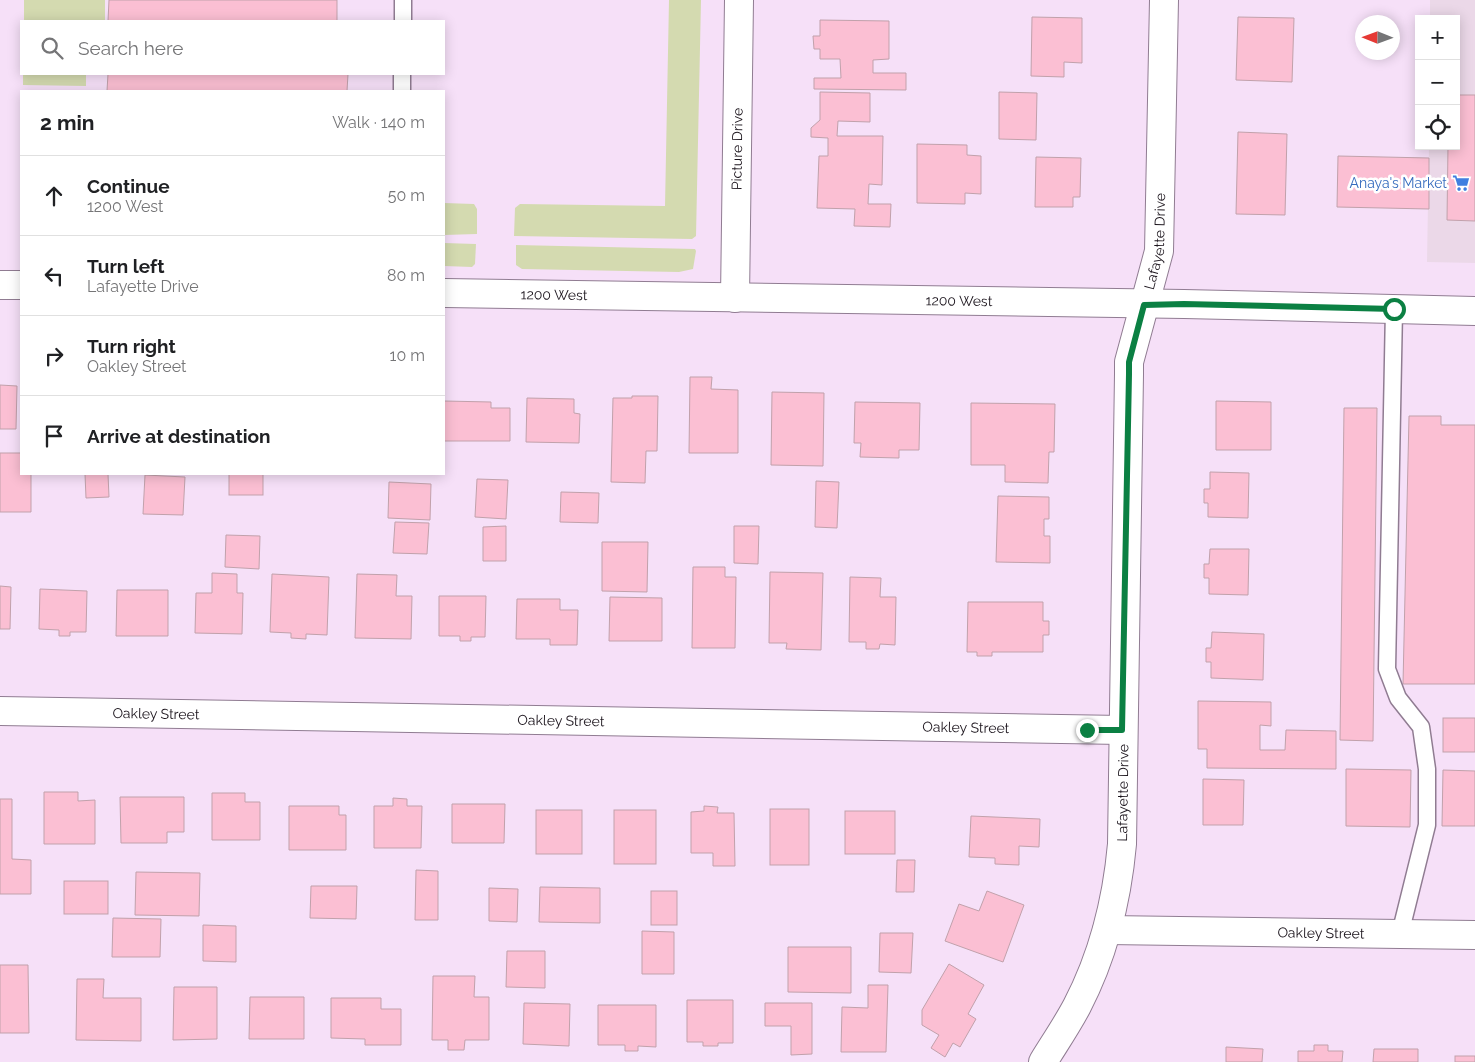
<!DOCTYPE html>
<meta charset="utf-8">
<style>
:root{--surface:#fff;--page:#f6f6f6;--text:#202124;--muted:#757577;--line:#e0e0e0}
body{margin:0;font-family:Raleway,sans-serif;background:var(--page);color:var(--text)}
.controls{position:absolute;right:15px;top:15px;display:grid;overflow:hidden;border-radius:0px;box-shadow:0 2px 12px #0003}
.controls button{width:45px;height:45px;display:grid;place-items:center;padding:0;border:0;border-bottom:1px solid var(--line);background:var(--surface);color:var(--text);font:25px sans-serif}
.compass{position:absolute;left:1355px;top:15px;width:45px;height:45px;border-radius:50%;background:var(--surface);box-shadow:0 2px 12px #0003;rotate:271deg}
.stop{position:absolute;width:15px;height:15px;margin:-11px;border:4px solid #0b8043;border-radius:50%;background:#fff}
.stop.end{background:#0b8043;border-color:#fff;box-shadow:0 1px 5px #0008}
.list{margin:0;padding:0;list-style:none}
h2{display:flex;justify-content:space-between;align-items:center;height:65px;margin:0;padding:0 20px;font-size:21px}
h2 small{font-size:16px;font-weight:400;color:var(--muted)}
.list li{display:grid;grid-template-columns:32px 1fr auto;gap:15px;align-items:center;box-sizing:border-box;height:80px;padding:0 20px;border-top:1px solid var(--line)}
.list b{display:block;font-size:19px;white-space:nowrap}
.list p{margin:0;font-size:16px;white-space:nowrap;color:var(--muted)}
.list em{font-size:16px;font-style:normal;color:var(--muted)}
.icon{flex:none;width:28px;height:28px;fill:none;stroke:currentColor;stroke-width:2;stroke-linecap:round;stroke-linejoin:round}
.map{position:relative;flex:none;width:1475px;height:1062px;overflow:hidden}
.search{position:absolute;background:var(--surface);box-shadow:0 2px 12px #0003;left:20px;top:20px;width:425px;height:55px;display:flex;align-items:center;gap:12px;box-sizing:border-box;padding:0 18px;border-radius:0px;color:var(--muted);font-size:19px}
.panel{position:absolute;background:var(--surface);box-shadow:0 2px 12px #0003;left:20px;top:90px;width:425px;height:385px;border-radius:0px}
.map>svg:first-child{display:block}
.commercial{fill:#ebd8e8}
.green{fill:#d4dab0}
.building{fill:#fbbfd3;stroke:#c1a1ab}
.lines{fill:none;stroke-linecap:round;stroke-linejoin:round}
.lane-casing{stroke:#907c92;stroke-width:19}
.street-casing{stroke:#907c92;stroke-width:30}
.lane{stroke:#fff;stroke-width:16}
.street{stroke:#fff;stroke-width:28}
.route{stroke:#0b8043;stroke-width:6}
.labels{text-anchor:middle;stroke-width:5;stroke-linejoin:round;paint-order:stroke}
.street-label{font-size:14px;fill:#1a131b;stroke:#fff}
.shop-label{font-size:14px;fill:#366cbe;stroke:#fff;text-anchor:end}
</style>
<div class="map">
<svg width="1475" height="1062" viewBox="0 0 1475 1062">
<rect width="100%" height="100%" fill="#f6e0f8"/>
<polygon class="commercial" points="1430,0 1475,0 1475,263 1427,262 1429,146 1456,146 1456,19 1430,19"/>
<g class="green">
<rect x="24" y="0" width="81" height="21"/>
<polygon points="669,0 701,0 696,236 692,239 514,236 515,208 520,204 665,206"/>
<polygon points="23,74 86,74 86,86 23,85"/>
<polygon points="444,203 474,204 477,209 477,234 444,235"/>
<polygon points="444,243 476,244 475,264 472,267 444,266"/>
<polygon points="516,245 695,249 696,251 693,269 679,272 522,269 516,265"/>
</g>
<g class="building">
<polygon points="109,0 337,0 337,21 108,21"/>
<polygon points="1032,17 1082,18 1082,63 1064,62 1064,77 1031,76"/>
<polygon points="1238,17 1294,18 1292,82 1236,80"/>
<polygon points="820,20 889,21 889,59 873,60 873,73 906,73 906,90 814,89 814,78 841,78 840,59 820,59 820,49 814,49 813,36 820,36"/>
<polygon points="108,74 348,74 347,91 107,91"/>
<polygon points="820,92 870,93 870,122 838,121 837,136 883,136 882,185 869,184 868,204 891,204 890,227 854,226 855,209 817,208 819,156 828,156 828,138 811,137 811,128 820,120"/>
<polygon points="999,92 1037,93 1036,140 999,139"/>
<polygon points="1456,95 1475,95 1475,221 1447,220 1448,146 1456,146"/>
<polygon points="1238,132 1287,134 1285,215 1236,214"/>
<polygon points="917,144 967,145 967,155 981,156 981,194 965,193 965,204 917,203"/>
<polygon points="1338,156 1429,158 1429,209 1337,207"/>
<polygon points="1036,157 1081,158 1080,197 1073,197 1073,207 1035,207"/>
<polygon points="690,377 712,377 711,389 738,390 738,453 689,453"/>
<polygon points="0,385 17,386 16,429 0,429"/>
<polygon points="772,392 824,393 823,466 771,465"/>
<polygon points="632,396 658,396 657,451 646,451 645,483 611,482 613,398 632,398"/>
<polygon points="527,398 574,399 574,413 580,414 579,443 526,442"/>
<polygon points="444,401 491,402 491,408 510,408 510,441 444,441"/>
<polygon points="1216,401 1271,402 1271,450 1216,450"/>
<polygon points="855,402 920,403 919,450 899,450 899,458 860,457 861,443 854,443"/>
<polygon points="971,403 1055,404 1054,452 1049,452 1048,483 1005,482 1005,465 971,465"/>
<polygon points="1344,408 1377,408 1373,741 1340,740"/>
<polygon points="1409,416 1441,416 1441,425 1475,425 1475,684 1403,684"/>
<polygon points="0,453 21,453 21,474 31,474 31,512 0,512"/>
<polygon points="1210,472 1249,473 1248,518 1208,517 1208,503 1204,503 1204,489 1210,489"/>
<polygon points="85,474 108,474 109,497 86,498"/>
<rect x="229" y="474" width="34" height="21"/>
<polygon points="145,475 185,477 183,515 143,514"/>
<polygon points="477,479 508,480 506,519 475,517"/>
<polygon points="816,481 839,482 837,528 815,527"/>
<polygon points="389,482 431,484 430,520 388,518"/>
<polygon points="561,492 599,493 598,523 560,522"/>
<polygon points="998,496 1049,497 1049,519 1044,519 1044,536 1050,536 1050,563 996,562"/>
<polygon points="395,522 429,523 427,554 393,553"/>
<polygon points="506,526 506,561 483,561 483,527"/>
<polygon points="734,526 759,526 758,564 734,563"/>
<polygon points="226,535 260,536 259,569 225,567"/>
<polygon points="602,542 648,542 647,592 602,591"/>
<polygon points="1210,549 1249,549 1248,595 1209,594 1209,578 1204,578 1204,564 1209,564"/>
<polygon points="693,567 725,567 725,577 736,577 735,648 692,648"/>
<polygon points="770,572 823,573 821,650 786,649 787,643 769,643"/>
<polygon points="212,573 237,574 237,593 243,593 242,634 195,633 196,593 212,593"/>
<polygon points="272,574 329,577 327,635 306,634 306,639 291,638 291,633 270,632"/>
<polygon points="357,574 397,575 396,596 412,596 411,639 355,638"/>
<polygon points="850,577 881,578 880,597 896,597 895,645 880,644 879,649 866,649 866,642 849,642"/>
<polygon points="0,586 11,587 10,629 0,629"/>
<polygon points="40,589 87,591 86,632 70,632 70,636 59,636 59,630 39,629"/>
<polygon points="117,590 168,590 168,636 116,636"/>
<polygon points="439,596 486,596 485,637 471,637 471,641 460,641 460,636 439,636"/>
<polygon points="610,597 662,598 662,641 609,641"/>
<polygon points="517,599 560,599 560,610 578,610 577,645 550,645 550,639 516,639"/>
<polygon points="968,602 1043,602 1043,621 1049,621 1049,635 1043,635 1043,652 992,652 992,656 977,656 977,652 967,652"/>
<polygon points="1212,632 1264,634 1263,680 1211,678 1211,662 1206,662 1206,648 1211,648"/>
<polygon points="1198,701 1271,702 1271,726 1260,725 1260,750 1285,750 1286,730 1336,731 1336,769 1207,768 1207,749 1198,749"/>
<rect x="1443" y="718" width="32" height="34"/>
<polygon points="1346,769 1411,770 1410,827 1346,826"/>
<polygon points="1443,770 1475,771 1475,826 1442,826"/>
<polygon points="1203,779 1244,780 1243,825 1203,825"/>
<polygon points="44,792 78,792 78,801 95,800 95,844 44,844"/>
<polygon points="212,793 245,793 245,802 260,802 260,840 212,840"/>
<polygon points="120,797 184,797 184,832 167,832 167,843 121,843"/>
<polygon points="393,798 407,799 407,806 422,806 421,848 374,848 374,806 393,806"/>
<polygon points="0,799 12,799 12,859 31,860 31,894 0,894"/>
<polygon points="452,804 505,804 504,843 452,843"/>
<polygon points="289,806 339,806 339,815 346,815 346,850 289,850"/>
<polygon points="704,806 718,807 717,813 734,813 735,866 713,866 713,853 691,853 691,812 704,811"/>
<rect x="770" y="809" width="39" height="56"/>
<rect x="536" y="810" width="46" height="44"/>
<rect x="614" y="810" width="42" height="54"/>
<rect x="845" y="811" width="50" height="43"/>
<polygon points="971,816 1040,819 1039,847 1019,846 1019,865 995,864 995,858 969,857"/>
<polygon points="897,860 915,860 914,892 896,892"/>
<polygon points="416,870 438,871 438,920 415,920"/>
<polygon points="136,872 200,873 199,916 135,915"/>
<rect x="64" y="881" width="44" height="33"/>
<polygon points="311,886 357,886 356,919 310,918"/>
<polygon points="540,887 600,888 600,923 539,922"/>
<polygon points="489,888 518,889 517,922 489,921"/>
<rect x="651" y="891" width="26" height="34"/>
<polygon points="987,891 1024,905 1003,962 945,941 959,904 979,911"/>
<polygon points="113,918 161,919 160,957 112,957"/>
<polygon points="203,925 236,926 236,962 203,961"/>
<polygon points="642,931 674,932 674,974 642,974"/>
<polygon points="880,933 913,933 911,973 879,972"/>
<polygon points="788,947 851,947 851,993 788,992"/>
<polygon points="507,951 545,951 545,988 506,987"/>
<polygon points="949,964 984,985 968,1014 976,1019 960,1047 953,1043 945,1057 931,1048 939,1035 922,1025 922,1010"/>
<polygon points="0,965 28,965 29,1033 0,1033"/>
<polygon points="433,976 475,976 474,997 489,997 489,1040 465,1040 464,1050 448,1050 448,1040 432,1040"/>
<polygon points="77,979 104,979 103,998 141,998 141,1041 76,1040"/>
<polygon points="868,985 888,985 886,1052 841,1052 842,1007 868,1008"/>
<polygon points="174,987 217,987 217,1039 173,1040"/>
<polygon points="250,997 304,997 304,1039 249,1039"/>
<polygon points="331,998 381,998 381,1009 401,1009 401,1045 365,1045 365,1039 331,1038"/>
<polygon points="687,1000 733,1000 733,1043 718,1043 718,1046 703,1046 703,1042 687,1042"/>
<polygon points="524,1003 570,1004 569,1046 523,1044"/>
<polygon points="765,1003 812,1003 812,1054 791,1055 791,1026 765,1026"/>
<polygon points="598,1005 656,1005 656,1047 638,1046 638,1051 625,1051 625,1045 598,1045"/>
<polygon points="1314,1045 1328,1045 1328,1051 1343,1051 1342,1062 1298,1062 1298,1051 1314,1051"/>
<polygon points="1226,1047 1263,1049 1262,1062 1226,1062"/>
<polygon points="1374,1049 1418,1049 1418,1062 1373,1062"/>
<rect x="1455" y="1056" width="20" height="6"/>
</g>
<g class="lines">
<g class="lane-casing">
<g id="lane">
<polyline points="403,21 403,0"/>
<polyline points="402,91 402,74"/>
<polyline points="1394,309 1387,669 1398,698 1421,727 1427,769 1427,825 1400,934"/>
</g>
</g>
<g class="street-casing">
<g id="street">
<polyline points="0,285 21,285"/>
<path id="s1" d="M444,293L1184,304L1475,311"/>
<path id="s2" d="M735,298L739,0"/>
<path id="s3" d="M0,711L1122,730"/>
<path id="s4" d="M1107,930L1475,935"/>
<path id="s5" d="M1043,1062C1054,1044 1067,1025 1077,1006C1103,956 1117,900 1122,844L1129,374V362L1159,251L1164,0"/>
</g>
</g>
<use href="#lane" class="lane"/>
<use href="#street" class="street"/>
</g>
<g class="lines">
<polyline class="route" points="1087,730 1122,730 1129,374 1129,362 1144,305 1184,304 1394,309"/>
</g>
<defs>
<g id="supermarket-bare" transform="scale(1.35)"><path d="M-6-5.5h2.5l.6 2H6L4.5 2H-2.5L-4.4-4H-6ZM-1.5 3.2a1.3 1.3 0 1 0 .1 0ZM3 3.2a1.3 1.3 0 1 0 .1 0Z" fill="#3f7fe0" stroke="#fff" stroke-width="2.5" paint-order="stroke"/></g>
</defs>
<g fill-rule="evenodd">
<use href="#supermarket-bare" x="1461" y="183"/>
</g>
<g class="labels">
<g class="street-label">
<text dy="5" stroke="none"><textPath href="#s2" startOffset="149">Picture Drive</textPath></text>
<text dy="5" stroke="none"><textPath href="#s5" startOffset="841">Lafayette Drive</textPath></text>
<text dy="5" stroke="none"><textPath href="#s1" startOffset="110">1200 West</textPath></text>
<text dy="5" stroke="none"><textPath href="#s1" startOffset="515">1200 West</textPath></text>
<text dy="5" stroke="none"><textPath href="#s3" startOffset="156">Oakley Street</textPath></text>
<text dy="5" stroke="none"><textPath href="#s3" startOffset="561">Oakley Street</textPath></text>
<text dy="5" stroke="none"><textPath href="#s3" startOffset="966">Oakley Street</textPath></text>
<text dy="5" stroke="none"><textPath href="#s5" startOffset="286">Lafayette Drive</textPath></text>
<text dy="5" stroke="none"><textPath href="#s4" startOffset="214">Oakley Street</textPath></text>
</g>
<g class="shop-label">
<text x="1447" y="188">Anaya's Market</text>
</g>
</g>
</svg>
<div class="controls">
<button>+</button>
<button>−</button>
<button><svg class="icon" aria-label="locate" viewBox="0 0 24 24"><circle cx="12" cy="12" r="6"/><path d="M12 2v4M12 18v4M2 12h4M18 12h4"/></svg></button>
</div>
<svg class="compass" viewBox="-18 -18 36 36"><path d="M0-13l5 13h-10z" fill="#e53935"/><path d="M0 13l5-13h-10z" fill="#757577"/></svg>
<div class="stop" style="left:1394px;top:309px"></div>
<div class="stop end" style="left:1087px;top:730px"></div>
<div class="search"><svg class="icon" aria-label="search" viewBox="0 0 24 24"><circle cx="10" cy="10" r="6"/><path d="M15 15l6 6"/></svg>Search here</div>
<section class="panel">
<h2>2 min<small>Walk · 140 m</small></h2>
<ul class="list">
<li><svg class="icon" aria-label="ahead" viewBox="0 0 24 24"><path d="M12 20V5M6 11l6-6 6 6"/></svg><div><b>Continue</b><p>1200 West</p></div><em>50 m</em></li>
<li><svg class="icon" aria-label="left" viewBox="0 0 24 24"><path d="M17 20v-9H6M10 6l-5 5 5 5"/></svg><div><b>Turn left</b><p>Lafayette Drive</p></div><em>80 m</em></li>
<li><svg class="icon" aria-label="right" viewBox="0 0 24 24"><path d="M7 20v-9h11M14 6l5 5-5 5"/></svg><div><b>Turn right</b><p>Oakley Street</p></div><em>10 m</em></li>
<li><svg class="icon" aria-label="arrive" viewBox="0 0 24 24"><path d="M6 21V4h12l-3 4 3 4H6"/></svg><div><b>Arrive at destination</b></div></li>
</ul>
</section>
</div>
